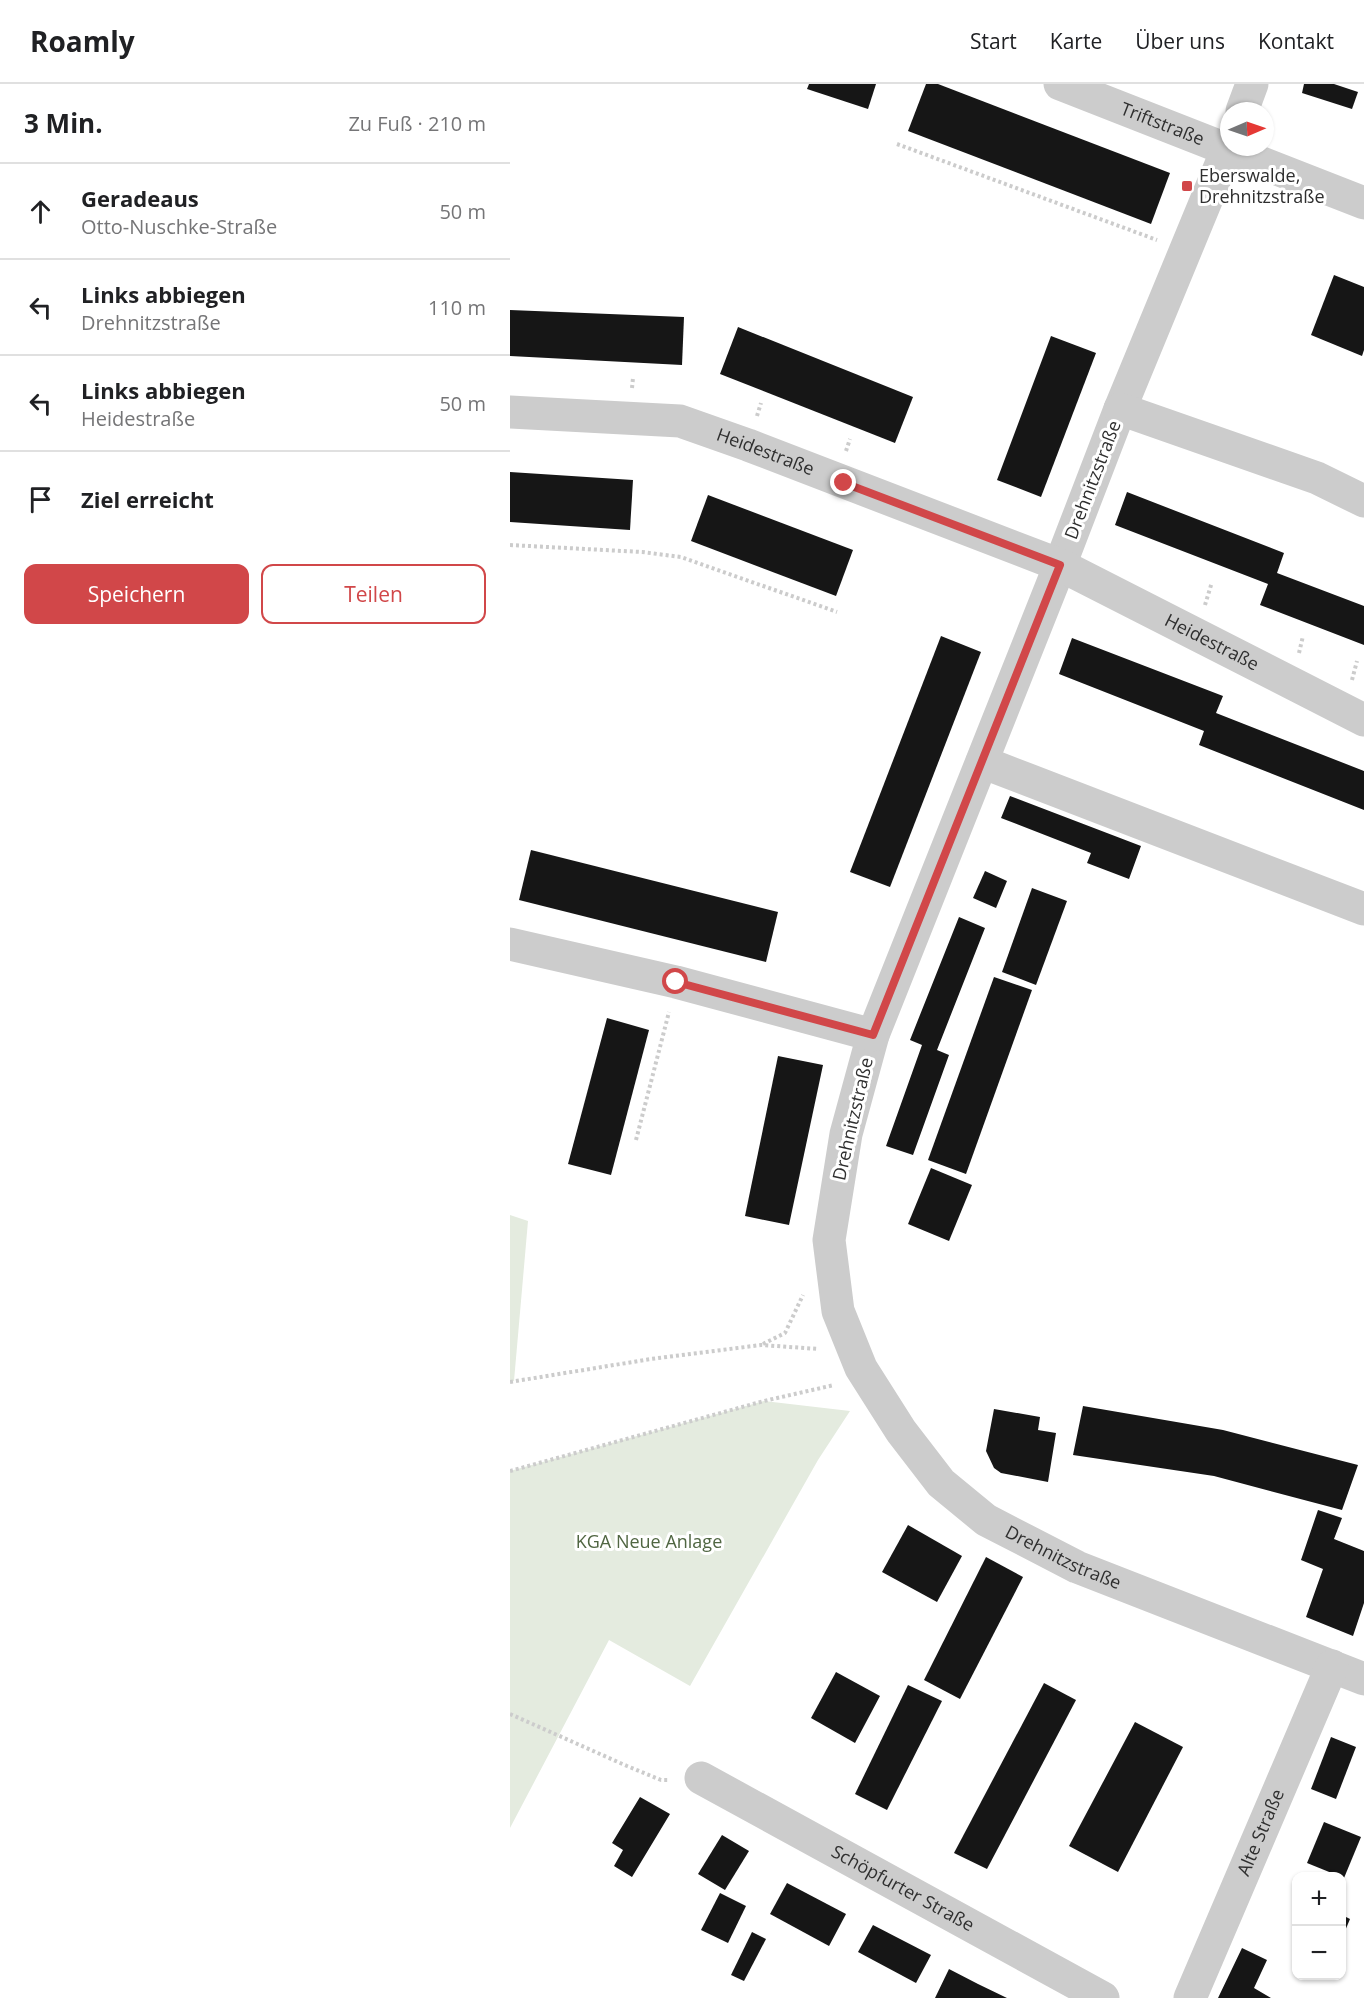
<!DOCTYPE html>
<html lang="de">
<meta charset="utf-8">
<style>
:root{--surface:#fff;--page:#f6f6f6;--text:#202124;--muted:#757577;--line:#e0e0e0;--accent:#d14749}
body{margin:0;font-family:"Open Sans",sans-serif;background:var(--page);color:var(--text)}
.controls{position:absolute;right:18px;bottom:18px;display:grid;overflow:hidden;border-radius:12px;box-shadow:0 2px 4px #0004}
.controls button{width:54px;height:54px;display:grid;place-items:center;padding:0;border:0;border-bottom:2px solid var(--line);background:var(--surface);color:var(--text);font:30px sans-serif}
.compass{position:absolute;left:710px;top:18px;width:54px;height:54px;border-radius:50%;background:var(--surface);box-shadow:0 2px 4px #0004;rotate:88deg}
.stop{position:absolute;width:18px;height:18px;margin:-14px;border:4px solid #d14749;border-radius:50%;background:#fff}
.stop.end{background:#d14749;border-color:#fff;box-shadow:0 2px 6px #0008}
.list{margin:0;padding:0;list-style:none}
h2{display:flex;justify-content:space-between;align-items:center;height:78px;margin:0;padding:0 24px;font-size:26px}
h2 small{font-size:20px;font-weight:400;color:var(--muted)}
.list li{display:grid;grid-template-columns:39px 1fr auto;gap:18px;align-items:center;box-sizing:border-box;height:96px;padding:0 24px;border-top:2px solid var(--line)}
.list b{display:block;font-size:22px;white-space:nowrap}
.list p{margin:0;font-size:20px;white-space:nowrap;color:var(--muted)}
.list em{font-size:20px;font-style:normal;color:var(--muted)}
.actions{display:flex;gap:12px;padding:18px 24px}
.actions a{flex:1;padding:14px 0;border:2px solid var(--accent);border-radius:12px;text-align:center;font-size:21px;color:var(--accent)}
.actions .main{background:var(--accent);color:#fff}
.icon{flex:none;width:33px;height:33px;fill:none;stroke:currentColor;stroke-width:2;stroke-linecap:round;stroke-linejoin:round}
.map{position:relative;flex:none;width:854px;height:1914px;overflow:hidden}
header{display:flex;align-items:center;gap:36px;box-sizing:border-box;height:84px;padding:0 30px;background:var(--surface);border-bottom:2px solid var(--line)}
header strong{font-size:28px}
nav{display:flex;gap:33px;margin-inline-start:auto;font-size:21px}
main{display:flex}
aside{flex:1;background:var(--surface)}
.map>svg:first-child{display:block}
.green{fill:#e4ebdf}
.building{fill:#161616}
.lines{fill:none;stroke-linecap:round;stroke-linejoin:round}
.path{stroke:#ccc;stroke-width:4;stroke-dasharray:3 3;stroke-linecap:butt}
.minor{stroke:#ccc;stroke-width:33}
.route{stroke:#d14749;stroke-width:8}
.poi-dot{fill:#d14749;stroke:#fff;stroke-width:2}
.labels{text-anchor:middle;stroke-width:6;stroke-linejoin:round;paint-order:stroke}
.street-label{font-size:18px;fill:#2f2f2f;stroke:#fff}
.poi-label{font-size:18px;fill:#2f2f2f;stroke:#fff;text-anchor:start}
.park-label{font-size:18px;fill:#506642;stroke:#fff}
</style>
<header>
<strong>Roamly</strong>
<nav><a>Start</a><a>Karte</a><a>Über uns</a><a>Kontakt</a></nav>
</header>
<main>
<aside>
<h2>3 Min.<small>Zu Fuß · 210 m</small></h2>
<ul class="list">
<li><svg class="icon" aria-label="ahead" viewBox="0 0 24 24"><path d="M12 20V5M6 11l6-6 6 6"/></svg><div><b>Geradeaus</b><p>Otto-Nuschke-Straße</p></div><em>50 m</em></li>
<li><svg class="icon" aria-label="left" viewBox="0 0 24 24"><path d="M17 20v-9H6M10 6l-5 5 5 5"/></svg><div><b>Links abbiegen</b><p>Drehnitzstraße</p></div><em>110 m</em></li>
<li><svg class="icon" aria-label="left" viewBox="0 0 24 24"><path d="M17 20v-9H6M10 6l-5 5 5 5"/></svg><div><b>Links abbiegen</b><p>Heidestraße</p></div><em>50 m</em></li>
<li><svg class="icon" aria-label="arrive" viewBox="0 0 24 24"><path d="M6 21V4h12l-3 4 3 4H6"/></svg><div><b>Ziel erreicht</b></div></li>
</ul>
<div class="actions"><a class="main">Speichern</a><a>Teilen</a></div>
</aside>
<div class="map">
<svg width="854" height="1914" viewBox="0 0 854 1914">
<rect width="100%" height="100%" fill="#fff"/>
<g class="green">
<polygon points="0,1131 18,1137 4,1297 0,1298"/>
<polygon points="254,1317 340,1327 308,1376 180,1602 99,1556 0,1744 0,1387"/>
</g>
<g class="building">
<polygon points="299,0 366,0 358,25 297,5"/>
<polygon points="416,0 428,0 660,89 641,140 398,47"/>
<polygon points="794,0 824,0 848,8 842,25 792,9"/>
<polygon points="824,191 854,203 854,266 852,272 801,251"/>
<polygon points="0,226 174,233 172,281 0,272"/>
<polygon points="228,243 403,313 385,359 210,290"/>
<polygon points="541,252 586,269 531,413 487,396"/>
<polygon points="0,388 123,396 120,446 0,438"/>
<polygon points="617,408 774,469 767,489 854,522 854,561 750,521 758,500 605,441"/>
<polygon points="198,411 343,466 326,512 181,457"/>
<polygon points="431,552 471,568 380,803 340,788"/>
<polygon points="562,554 713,612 706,629 854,687 854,726 689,661 694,647 549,590"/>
<polygon points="500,712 631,762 619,795 577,779 581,769 491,734"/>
<polygon points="21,766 268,828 256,878 9,816"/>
<polygon points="475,787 497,797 486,824 463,814"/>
<polygon points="522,804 557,817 526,901 492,888"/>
<polygon points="449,833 475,844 427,966 439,971 403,1071 376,1062 412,961 400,956"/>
<polygon points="484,893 522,906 456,1090 418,1076"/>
<polygon points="97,934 139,946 101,1091 58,1080"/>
<polygon points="268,972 313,981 279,1141 235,1132"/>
<polygon points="421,1084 462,1101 439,1157 398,1140"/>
<polygon points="573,1322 713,1346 848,1381 832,1426 704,1392 563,1371"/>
<polygon points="484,1325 530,1333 528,1346 546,1349 538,1398 491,1389 484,1384 476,1367"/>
<polygon points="808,1426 832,1434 824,1455 854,1467 854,1519 843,1552 796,1533 813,1485 791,1476"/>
<polygon points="398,1441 452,1472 427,1518 372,1488"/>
<polygon points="476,1473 513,1493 450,1615 414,1596"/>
<polygon points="326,1588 370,1612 345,1659 301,1634"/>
<polygon points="534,1599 566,1616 477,1785 444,1769"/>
<polygon points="398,1601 432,1617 377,1726 345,1710"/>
<polygon points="625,1638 673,1663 608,1788 559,1762"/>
<polygon points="821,1653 846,1663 826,1715 801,1705"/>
<polygon points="130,1713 160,1730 122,1793 104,1782 113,1766 102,1759"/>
<polygon points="814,1738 851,1753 834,1794 797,1779"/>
<polygon points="212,1751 239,1767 215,1806 188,1790"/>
<polygon points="277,1799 336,1830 319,1862 260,1830"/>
<polygon points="210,1809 236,1822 218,1859 191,1846"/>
<polygon points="832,1831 840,1835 832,1854"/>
<polygon points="363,1841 421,1871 406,1899 348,1868"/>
<polygon points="242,1848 256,1855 234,1897 221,1891"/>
<polygon points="732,1864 757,1876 744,1904 761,1914 708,1914"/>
<polygon points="439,1885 468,1900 497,1914 425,1914"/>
</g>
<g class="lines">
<g class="path">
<polyline points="387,60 647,156"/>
<polyline points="122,304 123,294"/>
<polyline points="247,332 251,319"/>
<polyline points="336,367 340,355"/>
<polyline points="0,461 132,468 171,473 327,528"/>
<polyline points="695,521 702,498"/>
<polyline points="789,569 793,552"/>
<polyline points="842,596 847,577"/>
<polyline points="126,1056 159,928"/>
<polyline points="253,1260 275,1249 293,1211"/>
<polyline points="0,1298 141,1275 251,1261 309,1265"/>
<polyline points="0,1387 254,1317 324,1301"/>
<polyline points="0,1630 117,1682 151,1696 160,1696"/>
</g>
<g class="minor">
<path id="s1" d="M550,0L854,119"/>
<polyline points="732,27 742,0"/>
<path id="s2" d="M719,61L610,325L550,481L363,951L336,1050L319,1156L328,1227L351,1284L391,1347L431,1399L476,1436L567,1483L854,1595"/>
<polyline points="610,325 807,394 854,417"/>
<path id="s3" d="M0,328L170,337L238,361L550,481L854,636"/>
<polyline points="472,678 854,825"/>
<polyline points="0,860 166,898 363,951"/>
<path id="s4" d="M191,1694L593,1914"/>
<path id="s5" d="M680,1914L822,1582"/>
</g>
</g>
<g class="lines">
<polyline class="route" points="166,898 363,951 550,481 334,399"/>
</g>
<rect class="poi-dot" x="671" y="96" width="12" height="12" rx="3"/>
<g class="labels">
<g class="street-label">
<text dy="6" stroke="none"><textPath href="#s1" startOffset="110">Triftstraße</textPath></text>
<text dy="6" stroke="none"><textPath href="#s3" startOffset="261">Heidestraße</textPath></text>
<text transform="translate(583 396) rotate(-69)" y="6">Drehnitzstraße</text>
<text dy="6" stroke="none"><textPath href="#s3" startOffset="747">Heidestraße</textPath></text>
<text transform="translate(343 1035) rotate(-77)" y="6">Drehnitzstraße</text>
<text dy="6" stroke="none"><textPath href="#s2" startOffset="1586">Drehnitzstraße</textPath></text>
<text dy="6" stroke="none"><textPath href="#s5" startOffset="180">Alte Straße</textPath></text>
<text dy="6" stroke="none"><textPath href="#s4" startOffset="230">Schöpfurter Straße</textPath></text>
</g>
<g class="poi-label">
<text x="689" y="98">Eberswalde,<tspan x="689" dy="21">Drehnitzstraße</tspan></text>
</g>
<g class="park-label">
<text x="139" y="1464">KGA Neue Anlage</text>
</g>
</g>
</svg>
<div class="controls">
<button>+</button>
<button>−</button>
</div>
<svg class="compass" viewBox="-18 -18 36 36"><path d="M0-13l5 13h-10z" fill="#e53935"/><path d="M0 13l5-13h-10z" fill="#757577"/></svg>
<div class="stop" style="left:166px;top:898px"></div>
<div class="stop end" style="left:334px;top:399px"></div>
</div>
</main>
